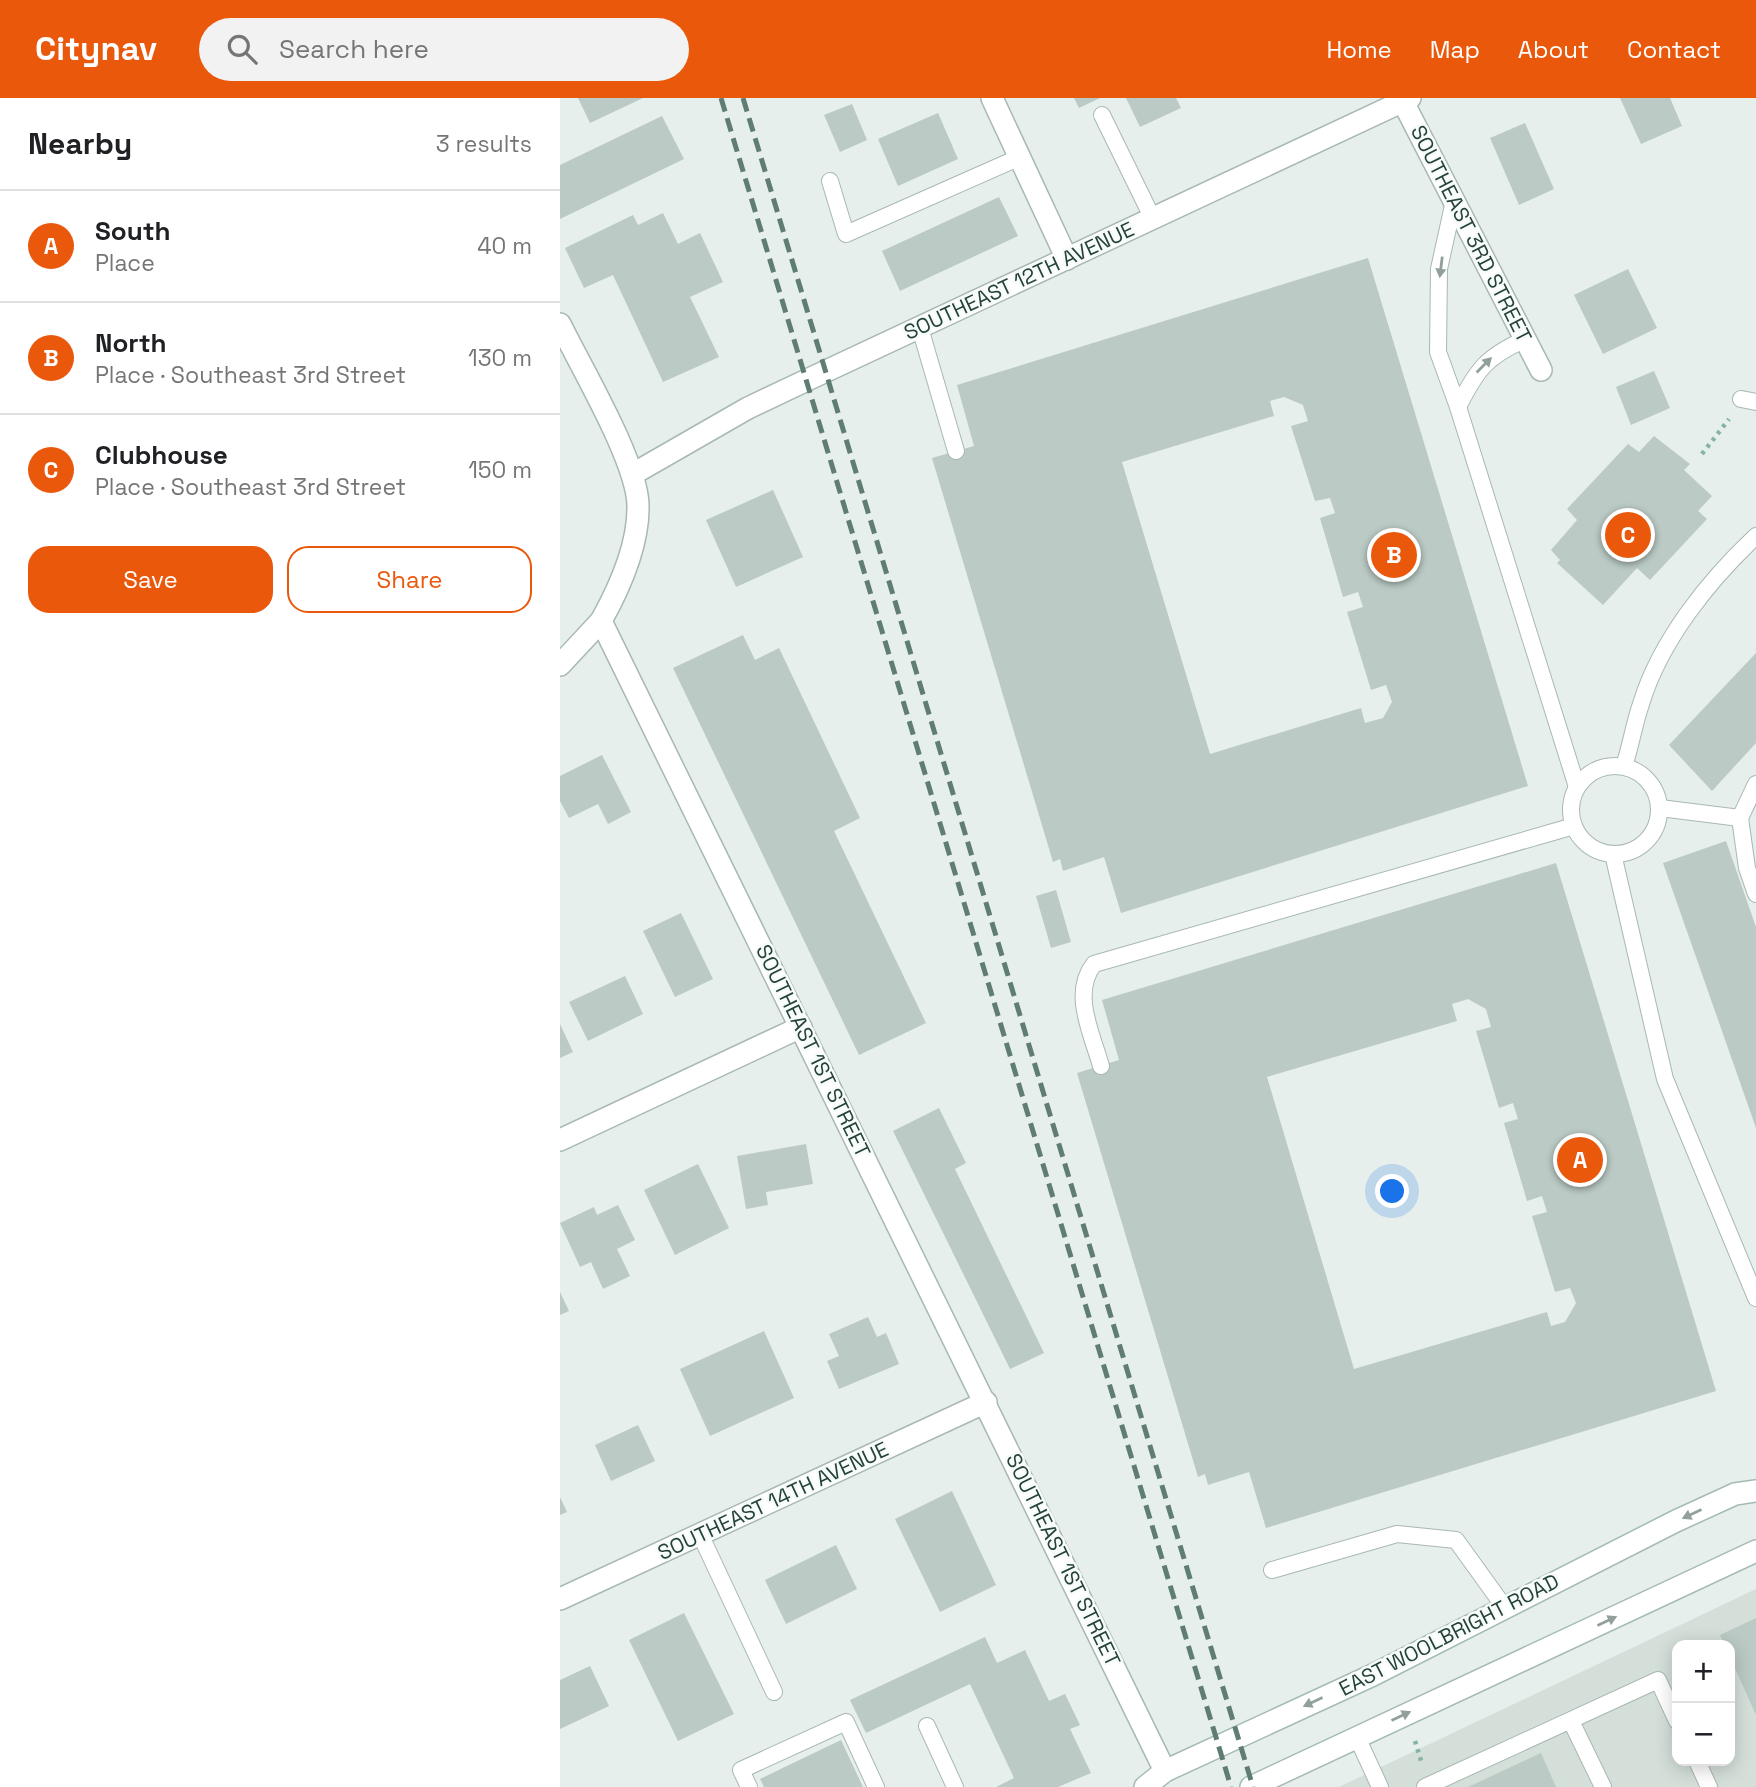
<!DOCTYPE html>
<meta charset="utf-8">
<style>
:root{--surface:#fff;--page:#f2f2f2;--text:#202124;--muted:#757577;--line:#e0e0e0;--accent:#ea580c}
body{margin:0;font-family:"Space Grotesk",sans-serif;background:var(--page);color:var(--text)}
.controls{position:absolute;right:21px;bottom:21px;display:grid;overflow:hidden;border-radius:14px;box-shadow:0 4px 18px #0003}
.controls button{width:63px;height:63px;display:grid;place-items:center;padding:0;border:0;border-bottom:2px solid var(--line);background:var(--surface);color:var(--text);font:35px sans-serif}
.you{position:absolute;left:833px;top:1094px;width:24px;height:24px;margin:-18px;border:5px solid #fff;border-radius:50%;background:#1a73e8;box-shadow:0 0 0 10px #1a73e833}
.badge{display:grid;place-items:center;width:46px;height:46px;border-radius:50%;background:var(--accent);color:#fff;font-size:23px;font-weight:700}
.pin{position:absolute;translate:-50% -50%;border:4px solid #fff;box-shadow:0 2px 7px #0006}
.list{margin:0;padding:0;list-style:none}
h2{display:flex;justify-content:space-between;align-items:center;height:91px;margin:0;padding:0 28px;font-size:30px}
h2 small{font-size:23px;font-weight:400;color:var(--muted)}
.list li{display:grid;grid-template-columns:46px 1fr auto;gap:21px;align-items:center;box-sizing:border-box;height:112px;padding:0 28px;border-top:2px solid var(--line)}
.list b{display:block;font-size:26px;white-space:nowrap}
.list p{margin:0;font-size:23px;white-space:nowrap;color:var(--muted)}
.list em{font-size:23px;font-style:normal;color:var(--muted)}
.actions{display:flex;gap:14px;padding:21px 28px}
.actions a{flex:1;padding:16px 0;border:2px solid var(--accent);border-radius:21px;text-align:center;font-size:24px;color:var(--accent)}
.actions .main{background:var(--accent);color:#fff}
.icon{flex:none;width:38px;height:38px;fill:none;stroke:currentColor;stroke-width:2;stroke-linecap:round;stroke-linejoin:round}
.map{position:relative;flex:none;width:1196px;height:1689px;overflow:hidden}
header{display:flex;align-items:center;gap:42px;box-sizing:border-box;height:98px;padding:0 35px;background:var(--accent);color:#fff}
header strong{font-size:33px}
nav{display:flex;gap:38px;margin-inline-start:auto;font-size:24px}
.search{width:490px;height:63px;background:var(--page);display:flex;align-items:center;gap:18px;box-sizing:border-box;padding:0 24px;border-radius:38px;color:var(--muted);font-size:26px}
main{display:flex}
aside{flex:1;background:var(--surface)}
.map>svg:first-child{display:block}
.built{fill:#d4dfda;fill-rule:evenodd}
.building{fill:#bbcac4;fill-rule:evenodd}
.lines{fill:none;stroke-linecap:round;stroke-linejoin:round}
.service-casing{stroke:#a8b8b2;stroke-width:18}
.minor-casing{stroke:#a8b8b2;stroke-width:24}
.secondary-casing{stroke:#a4bbb3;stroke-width:24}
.path{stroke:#86b3a5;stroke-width:4.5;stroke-dasharray:3.5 5;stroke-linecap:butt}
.service{stroke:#fff;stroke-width:16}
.minor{stroke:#fff;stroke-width:21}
.secondary{stroke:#fff;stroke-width:21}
.rail{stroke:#5f7d75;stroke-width:5;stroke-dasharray:14 7;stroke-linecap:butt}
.oneway{fill:#92a09c}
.labels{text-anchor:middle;stroke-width:5;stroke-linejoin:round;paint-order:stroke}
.street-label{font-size:21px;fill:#24423a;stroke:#f7fbf9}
</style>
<header>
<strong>Citynav</strong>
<div class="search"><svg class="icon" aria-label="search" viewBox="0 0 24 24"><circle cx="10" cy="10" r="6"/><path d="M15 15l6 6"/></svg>Search here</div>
<nav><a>Home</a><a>Map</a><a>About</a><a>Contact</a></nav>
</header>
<main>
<aside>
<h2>Nearby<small>3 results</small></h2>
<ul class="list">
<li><span class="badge">A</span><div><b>South</b><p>Place</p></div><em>40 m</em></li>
<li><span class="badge">B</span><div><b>North</b><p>Place · Southeast 3rd Street</p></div><em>130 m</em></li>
<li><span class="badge">C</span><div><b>Clubhouse</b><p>Place · Southeast 3rd Street</p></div><em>150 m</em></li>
</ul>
<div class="actions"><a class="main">Save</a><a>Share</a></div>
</aside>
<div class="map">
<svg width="1196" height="1689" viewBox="0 0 1196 1689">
<rect width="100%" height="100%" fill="#e6efeb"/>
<path class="built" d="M1196,1491V1689H779ZM1117,1547H1170V1663H1117Z"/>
<g class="building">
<polygon points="18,0 83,0 30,25"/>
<polygon points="514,0 540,0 519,10"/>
<polygon points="566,0 616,0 621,10 580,29"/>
<polygon points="1060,0 1110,0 1122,28 1081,46"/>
<polygon points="292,6 307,42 280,54 264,17"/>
<polygon points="378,15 398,61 338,88 318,41"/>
<polygon points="102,18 124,61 0,121 0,67"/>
<polygon points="965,25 994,91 959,107 930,40"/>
<polygon points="439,99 458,138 340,193 322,153"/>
<polygon points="103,115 118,146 140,135 163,184 130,199 159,259 103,284 53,177 24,190 5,150 73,117 78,127"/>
<path d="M808,160L968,688L561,815L544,759L503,773L500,761L493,764L372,360L414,348L397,287ZM724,299L743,307L748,323L731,328L755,403L770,400L775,415L760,420L783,499L798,494L803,509L787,514L811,592L826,587L832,604L823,620L805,625L801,610L650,656L562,364L714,318L710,303Z"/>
<polygon points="1068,171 1097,230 1043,256 1014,197"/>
<polygon points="1094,273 1110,310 1071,327 1056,289"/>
<polygon points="1094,338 1130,366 1124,372 1152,398 1138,413 1147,421 1090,482 1077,470 1043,507 997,465 1000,462 991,452 1017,422 1007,411 1068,346 1079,354"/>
<polygon points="213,392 243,459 176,489 146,422"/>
<polygon points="183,537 195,562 219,550 300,720 274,733 366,925 299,957 113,570"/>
<polygon points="1196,555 1196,645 1152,693 1109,647"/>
<polygon points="42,657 71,714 48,726 38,706 9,720 0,703 0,678"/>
<polygon points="1166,743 1196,829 1196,1030 1103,765"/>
<path d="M996,765L1156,1293L706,1430L689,1374L648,1387L645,1376L638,1379L517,975L559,962L542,902ZM908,901L926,911L931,929L916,933L939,1010L953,1005L958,1021L944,1025L967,1103L982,1098L987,1114L972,1118L995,1194L1010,1190L1016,1205L1005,1224L991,1228L987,1214L794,1271L707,979L897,923L892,906Z"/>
<polygon points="496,792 511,844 491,850 476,798"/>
<polygon points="121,815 153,881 115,899 83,833"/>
<polygon points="65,878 83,916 28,943 9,904"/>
<polygon points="0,926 13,954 0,960"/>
<polygon points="379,1010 406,1065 395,1071 484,1255 450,1271 333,1033"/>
<polygon points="246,1046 253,1086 206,1094 208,1107 186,1111 177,1058"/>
<polygon points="138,1066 169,1130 115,1157 84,1092"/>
<polygon points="58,1107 75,1142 57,1151 70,1178 43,1191 31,1164 20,1169 0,1125 34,1109 37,1117"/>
<polygon points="0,1194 9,1213 0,1217"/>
<polygon points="308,1219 317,1239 326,1235 339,1266 279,1291 267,1263 279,1258 269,1236"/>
<polygon points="204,1233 234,1300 150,1338 120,1271"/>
<polygon points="78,1327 95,1363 51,1383 35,1347"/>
<polygon points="392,1393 436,1487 380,1514 335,1421"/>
<polygon points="0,1399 7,1414 0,1417"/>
<polygon points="276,1447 297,1491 226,1526 205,1482"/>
<polygon points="124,1515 174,1616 118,1643 69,1542"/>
<polygon points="1196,1520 1196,1617 1170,1559 1170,1547 1165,1547 1160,1537"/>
<polygon points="425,1539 437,1565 465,1552 489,1603 505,1596 520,1627 510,1631 531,1675 498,1689 436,1689 454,1680 410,1586 306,1635 290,1602"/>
<polygon points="30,1568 49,1608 0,1631 0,1582"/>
<polygon points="281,1642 303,1689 204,1689 200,1681"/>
<polygon points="981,1655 996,1689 908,1689"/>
</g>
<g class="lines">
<g class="service-casing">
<g id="service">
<polyline points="542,17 593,121"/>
<polyline points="270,83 286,136 460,59"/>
<polyline points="894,103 879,171 878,254 898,309 1017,689"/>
<polyline points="360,230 396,353"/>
<polyline points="1181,301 1196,304"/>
<path d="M898,309C917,271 927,258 966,241"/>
<circle cx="1055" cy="712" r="44"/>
<path d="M1064,668C1071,647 1074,626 1081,606C1100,543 1149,482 1196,438"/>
<polyline points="1100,710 1180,720 1196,686"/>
<polyline points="1180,720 1187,770 1196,796"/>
<polyline points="1053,756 1105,981 1196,1200"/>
<path d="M541,968C532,936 511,895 534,866L1014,728"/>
<polyline points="140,1436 214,1594"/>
<polyline points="712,1472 837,1436 896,1442 945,1510"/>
<polyline points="1011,1623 1043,1689"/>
<polyline points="367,1628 395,1689"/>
<polyline points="797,1639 820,1689"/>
<polyline points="1137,1663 1149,1689"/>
<polyline points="189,1689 181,1672 286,1624 316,1689"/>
<polyline points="865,1689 1098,1582 1117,1623"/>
</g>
</g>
<g class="minor-casing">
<g id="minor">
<polyline points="432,0 507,161"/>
<polyline points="841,0 981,272"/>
<path d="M0,226C21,269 77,363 78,407C79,447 60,489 41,523L605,1673"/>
<polyline points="73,376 188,310 247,282 850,0"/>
<polyline points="0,567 41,523"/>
<polyline points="0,1042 241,929"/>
<polyline points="0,1501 426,1304"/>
</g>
</g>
<g class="secondary-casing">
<g id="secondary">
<polyline points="585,1689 605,1673 813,1577 1116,1423 1175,1396 1196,1393"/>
<polyline points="691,1689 1196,1453"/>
</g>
</g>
<g class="path">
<polyline points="1142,356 1169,321"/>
<polyline points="855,1643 862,1666"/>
</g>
<use href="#service" class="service"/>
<use href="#minor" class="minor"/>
<use href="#secondary" class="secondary"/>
<g class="rail">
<polyline points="161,0 671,1689"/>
<polyline points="183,0 693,1689"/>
</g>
</g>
<defs><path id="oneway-solid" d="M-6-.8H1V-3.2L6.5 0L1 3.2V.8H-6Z" transform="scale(1.75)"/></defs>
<g class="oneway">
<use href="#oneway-solid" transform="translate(881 169) rotate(97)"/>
<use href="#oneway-solid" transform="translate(924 267) rotate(-45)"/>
<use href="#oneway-solid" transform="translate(1132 1416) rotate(155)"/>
<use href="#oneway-solid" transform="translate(1047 1523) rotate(-25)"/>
<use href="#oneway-solid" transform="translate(753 1604) rotate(155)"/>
<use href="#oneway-solid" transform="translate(841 1618) rotate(-25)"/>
</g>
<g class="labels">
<g class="street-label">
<text transform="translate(911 136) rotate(63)" y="7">SOUTHEAST 3RD STREET</text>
<text transform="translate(459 183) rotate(-25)" y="7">SOUTHEAST 12TH AVENUE</text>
<text transform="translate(253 953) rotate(64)" y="7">SOUTHEAST 1ST STREET</text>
<text transform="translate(213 1403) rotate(-25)" y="7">SOUTHEAST 14TH AVENUE</text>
<text transform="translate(503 1462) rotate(64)" y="7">SOUTHEAST 1ST STREET</text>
<text transform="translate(889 1537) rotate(-27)" y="7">EAST WOOLBRIGHT ROAD</text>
</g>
</g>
</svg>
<div class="controls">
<button>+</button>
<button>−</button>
</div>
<div class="you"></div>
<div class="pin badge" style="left:1020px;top:1062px">A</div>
<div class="pin badge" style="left:834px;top:457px">B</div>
<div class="pin badge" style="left:1068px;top:437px">C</div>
</div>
</main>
